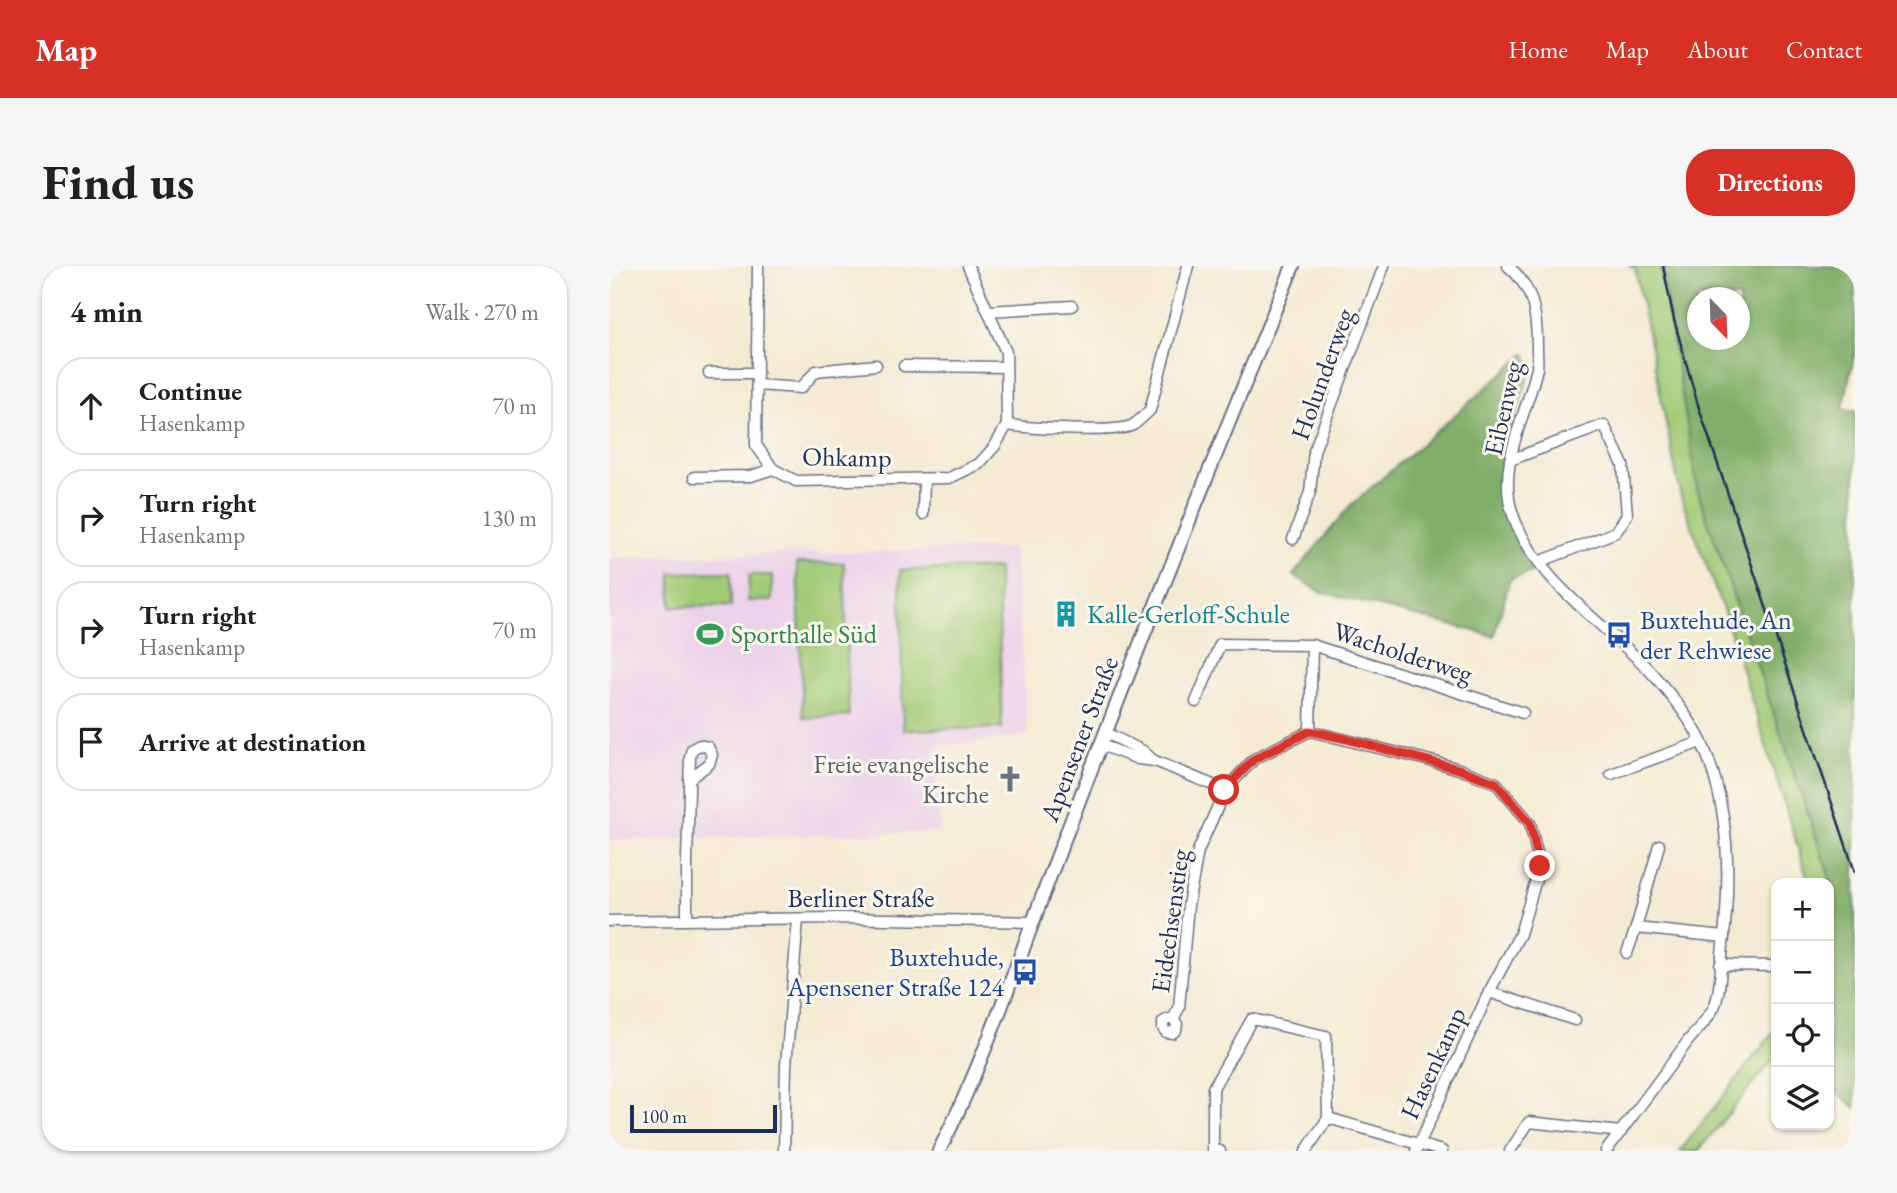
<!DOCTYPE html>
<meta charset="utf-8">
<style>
:root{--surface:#fff;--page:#f6f6f6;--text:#202124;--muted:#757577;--line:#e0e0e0;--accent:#d93025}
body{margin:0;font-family:"EB Garamond",serif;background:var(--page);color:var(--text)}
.controls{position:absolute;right:21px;bottom:21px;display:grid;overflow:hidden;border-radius:14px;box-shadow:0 2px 5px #0004}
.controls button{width:63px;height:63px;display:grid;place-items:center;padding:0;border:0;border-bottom:2px solid var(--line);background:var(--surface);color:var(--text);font:35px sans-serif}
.compass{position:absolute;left:1078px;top:21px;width:63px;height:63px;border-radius:50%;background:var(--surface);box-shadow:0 2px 5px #0004;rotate:157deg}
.scale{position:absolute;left:21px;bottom:18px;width:147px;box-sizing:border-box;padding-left:7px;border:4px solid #1b2f5e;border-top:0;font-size:19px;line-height:24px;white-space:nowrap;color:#1b2f5e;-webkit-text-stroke:5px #fbf7ec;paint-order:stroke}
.stop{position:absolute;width:21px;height:21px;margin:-16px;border:5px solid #d93025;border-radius:50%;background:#fff}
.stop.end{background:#d93025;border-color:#fff;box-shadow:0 2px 7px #0008}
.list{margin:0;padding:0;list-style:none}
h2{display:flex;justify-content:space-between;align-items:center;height:91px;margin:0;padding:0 28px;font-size:30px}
h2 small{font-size:23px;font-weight:400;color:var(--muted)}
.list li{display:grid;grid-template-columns:46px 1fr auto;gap:21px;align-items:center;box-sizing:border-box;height:98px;margin:0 14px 14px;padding:0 14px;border:2px solid var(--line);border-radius:28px}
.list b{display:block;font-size:26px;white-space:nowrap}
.list p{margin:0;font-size:23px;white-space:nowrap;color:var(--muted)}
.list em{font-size:23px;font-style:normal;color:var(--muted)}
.icon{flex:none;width:38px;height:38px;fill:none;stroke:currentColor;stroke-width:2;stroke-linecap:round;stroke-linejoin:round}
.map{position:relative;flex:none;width:1246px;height:885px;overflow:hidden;border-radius:28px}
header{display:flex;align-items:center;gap:42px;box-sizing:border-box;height:98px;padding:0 35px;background:var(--accent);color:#fff}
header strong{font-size:33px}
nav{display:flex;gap:38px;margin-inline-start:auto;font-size:24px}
.intro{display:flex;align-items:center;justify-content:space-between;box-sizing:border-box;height:168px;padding:0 42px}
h1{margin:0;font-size:49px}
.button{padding:18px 32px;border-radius:28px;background:var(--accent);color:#fff;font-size:24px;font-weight:700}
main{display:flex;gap:42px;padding:0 42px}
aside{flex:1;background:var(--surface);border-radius:28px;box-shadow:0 2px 5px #0004}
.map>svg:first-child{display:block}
.built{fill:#ecd1ea}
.green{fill:#a0ca76;stroke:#5e7c6a;stroke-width:2}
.forest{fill:#80ae67;stroke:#4e6e62;stroke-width:2;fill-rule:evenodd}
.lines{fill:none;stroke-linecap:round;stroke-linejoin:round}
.street-casing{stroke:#677087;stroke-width:13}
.secondary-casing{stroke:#677087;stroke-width:16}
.street{stroke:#fff;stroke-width:10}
.secondary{stroke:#fff;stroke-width:12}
.rail{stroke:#1b2f5e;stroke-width:2.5}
.route{stroke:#d93025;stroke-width:9}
.labels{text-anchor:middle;stroke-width:6;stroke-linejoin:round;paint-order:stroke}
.street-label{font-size:26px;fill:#1b2f5e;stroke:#fbf7ec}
.culture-label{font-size:26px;fill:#0d838f;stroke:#fbf7ec;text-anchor:start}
.transit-label{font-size:26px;fill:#164399;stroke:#fbf7ec;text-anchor:start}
.leisure-label{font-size:26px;fill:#27864d;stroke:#fbf7ec;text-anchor:start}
.worship-label{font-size:26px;fill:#5b616d;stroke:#fbf7ec;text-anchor:end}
</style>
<header>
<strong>Map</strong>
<nav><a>Home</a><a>Map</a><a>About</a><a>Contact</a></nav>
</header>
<div class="intro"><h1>Find us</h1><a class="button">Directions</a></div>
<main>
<aside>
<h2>4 min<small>Walk · 270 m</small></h2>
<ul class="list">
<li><svg class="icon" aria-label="ahead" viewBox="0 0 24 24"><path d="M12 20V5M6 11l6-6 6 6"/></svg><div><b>Continue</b><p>Hasenkamp</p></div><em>70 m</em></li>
<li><svg class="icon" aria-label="right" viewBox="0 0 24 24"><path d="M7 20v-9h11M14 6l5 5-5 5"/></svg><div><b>Turn right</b><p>Hasenkamp</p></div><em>130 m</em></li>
<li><svg class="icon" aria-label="right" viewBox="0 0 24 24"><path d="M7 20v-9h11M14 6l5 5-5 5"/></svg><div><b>Turn right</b><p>Hasenkamp</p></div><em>70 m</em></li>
<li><svg class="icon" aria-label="arrive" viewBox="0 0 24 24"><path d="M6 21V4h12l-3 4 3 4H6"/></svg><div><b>Arrive at destination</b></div></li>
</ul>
</aside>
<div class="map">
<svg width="1246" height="885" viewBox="0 0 1246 885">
<rect width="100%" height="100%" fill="#fbf7ec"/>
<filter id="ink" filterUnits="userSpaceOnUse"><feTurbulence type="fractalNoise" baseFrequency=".0143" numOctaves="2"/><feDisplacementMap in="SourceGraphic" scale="14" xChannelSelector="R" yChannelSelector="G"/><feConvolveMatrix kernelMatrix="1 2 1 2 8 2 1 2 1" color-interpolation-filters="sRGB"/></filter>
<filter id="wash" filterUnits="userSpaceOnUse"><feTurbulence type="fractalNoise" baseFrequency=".00686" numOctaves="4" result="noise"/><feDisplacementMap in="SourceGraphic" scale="28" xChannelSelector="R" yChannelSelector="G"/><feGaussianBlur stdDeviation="1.57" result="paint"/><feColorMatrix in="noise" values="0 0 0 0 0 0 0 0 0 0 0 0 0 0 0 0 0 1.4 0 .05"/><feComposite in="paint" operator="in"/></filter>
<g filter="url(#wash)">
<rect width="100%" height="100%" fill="#f5ead3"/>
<polygon class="built" points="405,282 419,469 326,481 331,566 0,574 0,292"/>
<g class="green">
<polygon points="1020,0 1052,0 1089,226 1226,627 1220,687 1220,617 1200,617 1117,352 1072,231 1026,3"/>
<polygon points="188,297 235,297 240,450 194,452"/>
<polygon points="389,302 393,462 294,464 291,304"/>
<polygon points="122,306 122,340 62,341 62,307"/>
<polygon points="140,309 163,309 163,335 139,335"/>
<polygon points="1167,763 1167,790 1089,885 1071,885"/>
</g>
<g class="forest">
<path d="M1052,0H1246V85L1234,143L1246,145V842L1220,818V687L1226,627L1089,226ZM1088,32H1130V74H1088Z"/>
<path d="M916,88L923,99C910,145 885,197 898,246C903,267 915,286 925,305L901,314L885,370L712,326L684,309L740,241Z"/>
</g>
</g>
<g filter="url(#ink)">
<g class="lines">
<g class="street-casing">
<g id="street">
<polyline points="149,0 147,179 164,203 187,215 340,212 370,198 386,180 398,159 397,86 359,0"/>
<path d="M899,0C925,22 928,49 928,81C928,88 929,95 928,102C918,148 888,198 903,246C926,315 992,354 1040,404C1059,425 1081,451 1093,477C1121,540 1122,611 1114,679C1112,695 1112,721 1107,736C1104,748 1087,765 1079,775C1052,812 1025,848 997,885"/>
<polyline points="380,45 463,40"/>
<polyline points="295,100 397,101"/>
<polyline points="100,107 148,107"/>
<polyline points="148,119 192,122 207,105 267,99"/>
<path d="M398,159C420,162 508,168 524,159C530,155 536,149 541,144L579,0"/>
<polyline points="901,194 995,159 1014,199 1018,249 1007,266 930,296"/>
<polyline points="85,211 142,210 164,203"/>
<polyline points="314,248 315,213"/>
<polyline points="684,273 701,226 705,185 775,0"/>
<polyline points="587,436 611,378 703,379"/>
<polyline points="701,465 703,379 914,447"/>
<polyline points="497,467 534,485 545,495"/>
<polyline points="492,479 529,493 546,495 616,524 645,493 701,465 826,496 850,503 887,517 921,557 931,600 911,668 880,726 807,885"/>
<polyline points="1002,508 1092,476"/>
<polyline points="1050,579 1027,662 1115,671"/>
<polyline points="78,654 78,594 81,491 83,483 91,479 99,481 103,489 100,498 80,513"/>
<polyline points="0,655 229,652 424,656"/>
<polyline points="1018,687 1027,662"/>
<polyline points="1111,699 1167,700"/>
<polyline points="880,726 966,754"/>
<polyline points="564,753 568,758 567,764 563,767 557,766 554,762 554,756 559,753 564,753 570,742 579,639 589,585 616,524"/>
<polyline points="719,852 833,885"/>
<polyline points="175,885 177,799 189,653"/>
<polyline points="611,885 604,884 604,822 643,753 717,770 719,852 697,885"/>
<polyline points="901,885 920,856 1012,866"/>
</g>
</g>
<g class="secondary-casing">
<path id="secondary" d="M330,885C382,782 416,672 458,566C531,376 606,188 684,0"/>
</g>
<use href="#street" class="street"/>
<use href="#secondary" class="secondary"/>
<polyline class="rail" points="1054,0 1065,54 1089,139 1246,606"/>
</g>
</g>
<g class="lines" filter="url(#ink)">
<polyline class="route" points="615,524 645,493 701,465 737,473 850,503 887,517 921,557 931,600"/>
</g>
<defs>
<g id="building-bare" transform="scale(2.1)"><path d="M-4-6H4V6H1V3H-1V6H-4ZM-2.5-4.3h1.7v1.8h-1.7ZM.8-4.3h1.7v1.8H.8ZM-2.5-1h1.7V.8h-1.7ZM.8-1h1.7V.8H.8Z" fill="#0f9aa8" stroke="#fbf7ec" stroke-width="2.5" paint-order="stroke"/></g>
<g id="stadium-bare" transform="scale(2.1)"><path d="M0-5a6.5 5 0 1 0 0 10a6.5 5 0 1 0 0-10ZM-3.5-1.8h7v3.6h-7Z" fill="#2e9e5b" stroke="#fbf7ec" stroke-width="2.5" paint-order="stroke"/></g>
<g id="bus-bare" transform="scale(2.1)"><path d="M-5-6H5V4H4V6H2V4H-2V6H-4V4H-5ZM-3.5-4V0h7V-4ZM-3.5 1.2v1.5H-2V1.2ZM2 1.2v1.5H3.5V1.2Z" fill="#1a4fb4" stroke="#fbf7ec" stroke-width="2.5" paint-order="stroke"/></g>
<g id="church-bare" transform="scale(2.1)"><path d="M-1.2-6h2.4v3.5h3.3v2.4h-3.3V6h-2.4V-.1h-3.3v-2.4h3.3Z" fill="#6b7280" stroke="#fbf7ec" stroke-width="2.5" paint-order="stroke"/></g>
</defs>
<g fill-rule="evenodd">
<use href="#building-bare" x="457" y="348"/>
<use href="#stadium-bare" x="101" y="368"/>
<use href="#bus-bare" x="1010" y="369"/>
<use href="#church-bare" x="401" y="513"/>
<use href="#bus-bare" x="416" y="706"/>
</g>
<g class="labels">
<g class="street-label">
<text transform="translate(713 108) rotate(-70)" y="9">Holunderweg</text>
<text transform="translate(894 142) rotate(-77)" y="9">Eibenweg</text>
<text transform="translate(238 191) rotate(1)" y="9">Ohkamp</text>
<text transform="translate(794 386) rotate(18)" y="9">Wacholderweg</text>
<text transform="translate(470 473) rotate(-69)" y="9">Apensener Straße</text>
<text x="252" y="641">Berliner Straße</text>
<text transform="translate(561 655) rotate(-82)" y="9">Eidechsenstieg</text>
<text transform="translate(824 797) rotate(-65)" y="9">Hasenkamp</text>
</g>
<g class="culture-label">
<text x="478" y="357">Kalle-Gerloff-Schule</text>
</g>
<g class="transit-label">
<text x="1031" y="363">Buxtehude, An<tspan x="1031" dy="30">der Rehwiese</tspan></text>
<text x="395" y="700" text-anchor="end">Buxtehude,<tspan x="395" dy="30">Apensener Straße 124</tspan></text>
</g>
<g class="leisure-label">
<text x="122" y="377">Sporthalle Süd</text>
</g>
<g class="worship-label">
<text x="380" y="507">Freie evangelische<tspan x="380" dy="30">Kirche</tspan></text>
</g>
</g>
</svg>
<div class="controls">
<button>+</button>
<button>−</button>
<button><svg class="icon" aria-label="locate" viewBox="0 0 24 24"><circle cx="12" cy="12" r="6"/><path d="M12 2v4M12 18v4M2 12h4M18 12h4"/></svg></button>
<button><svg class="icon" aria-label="layers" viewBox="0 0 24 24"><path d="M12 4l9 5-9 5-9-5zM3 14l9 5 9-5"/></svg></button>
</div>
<svg class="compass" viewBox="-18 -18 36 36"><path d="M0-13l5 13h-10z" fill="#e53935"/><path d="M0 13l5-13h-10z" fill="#757577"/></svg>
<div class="scale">100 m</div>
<div class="stop" style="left:615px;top:524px"></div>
<div class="stop end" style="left:931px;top:600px"></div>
</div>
</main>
